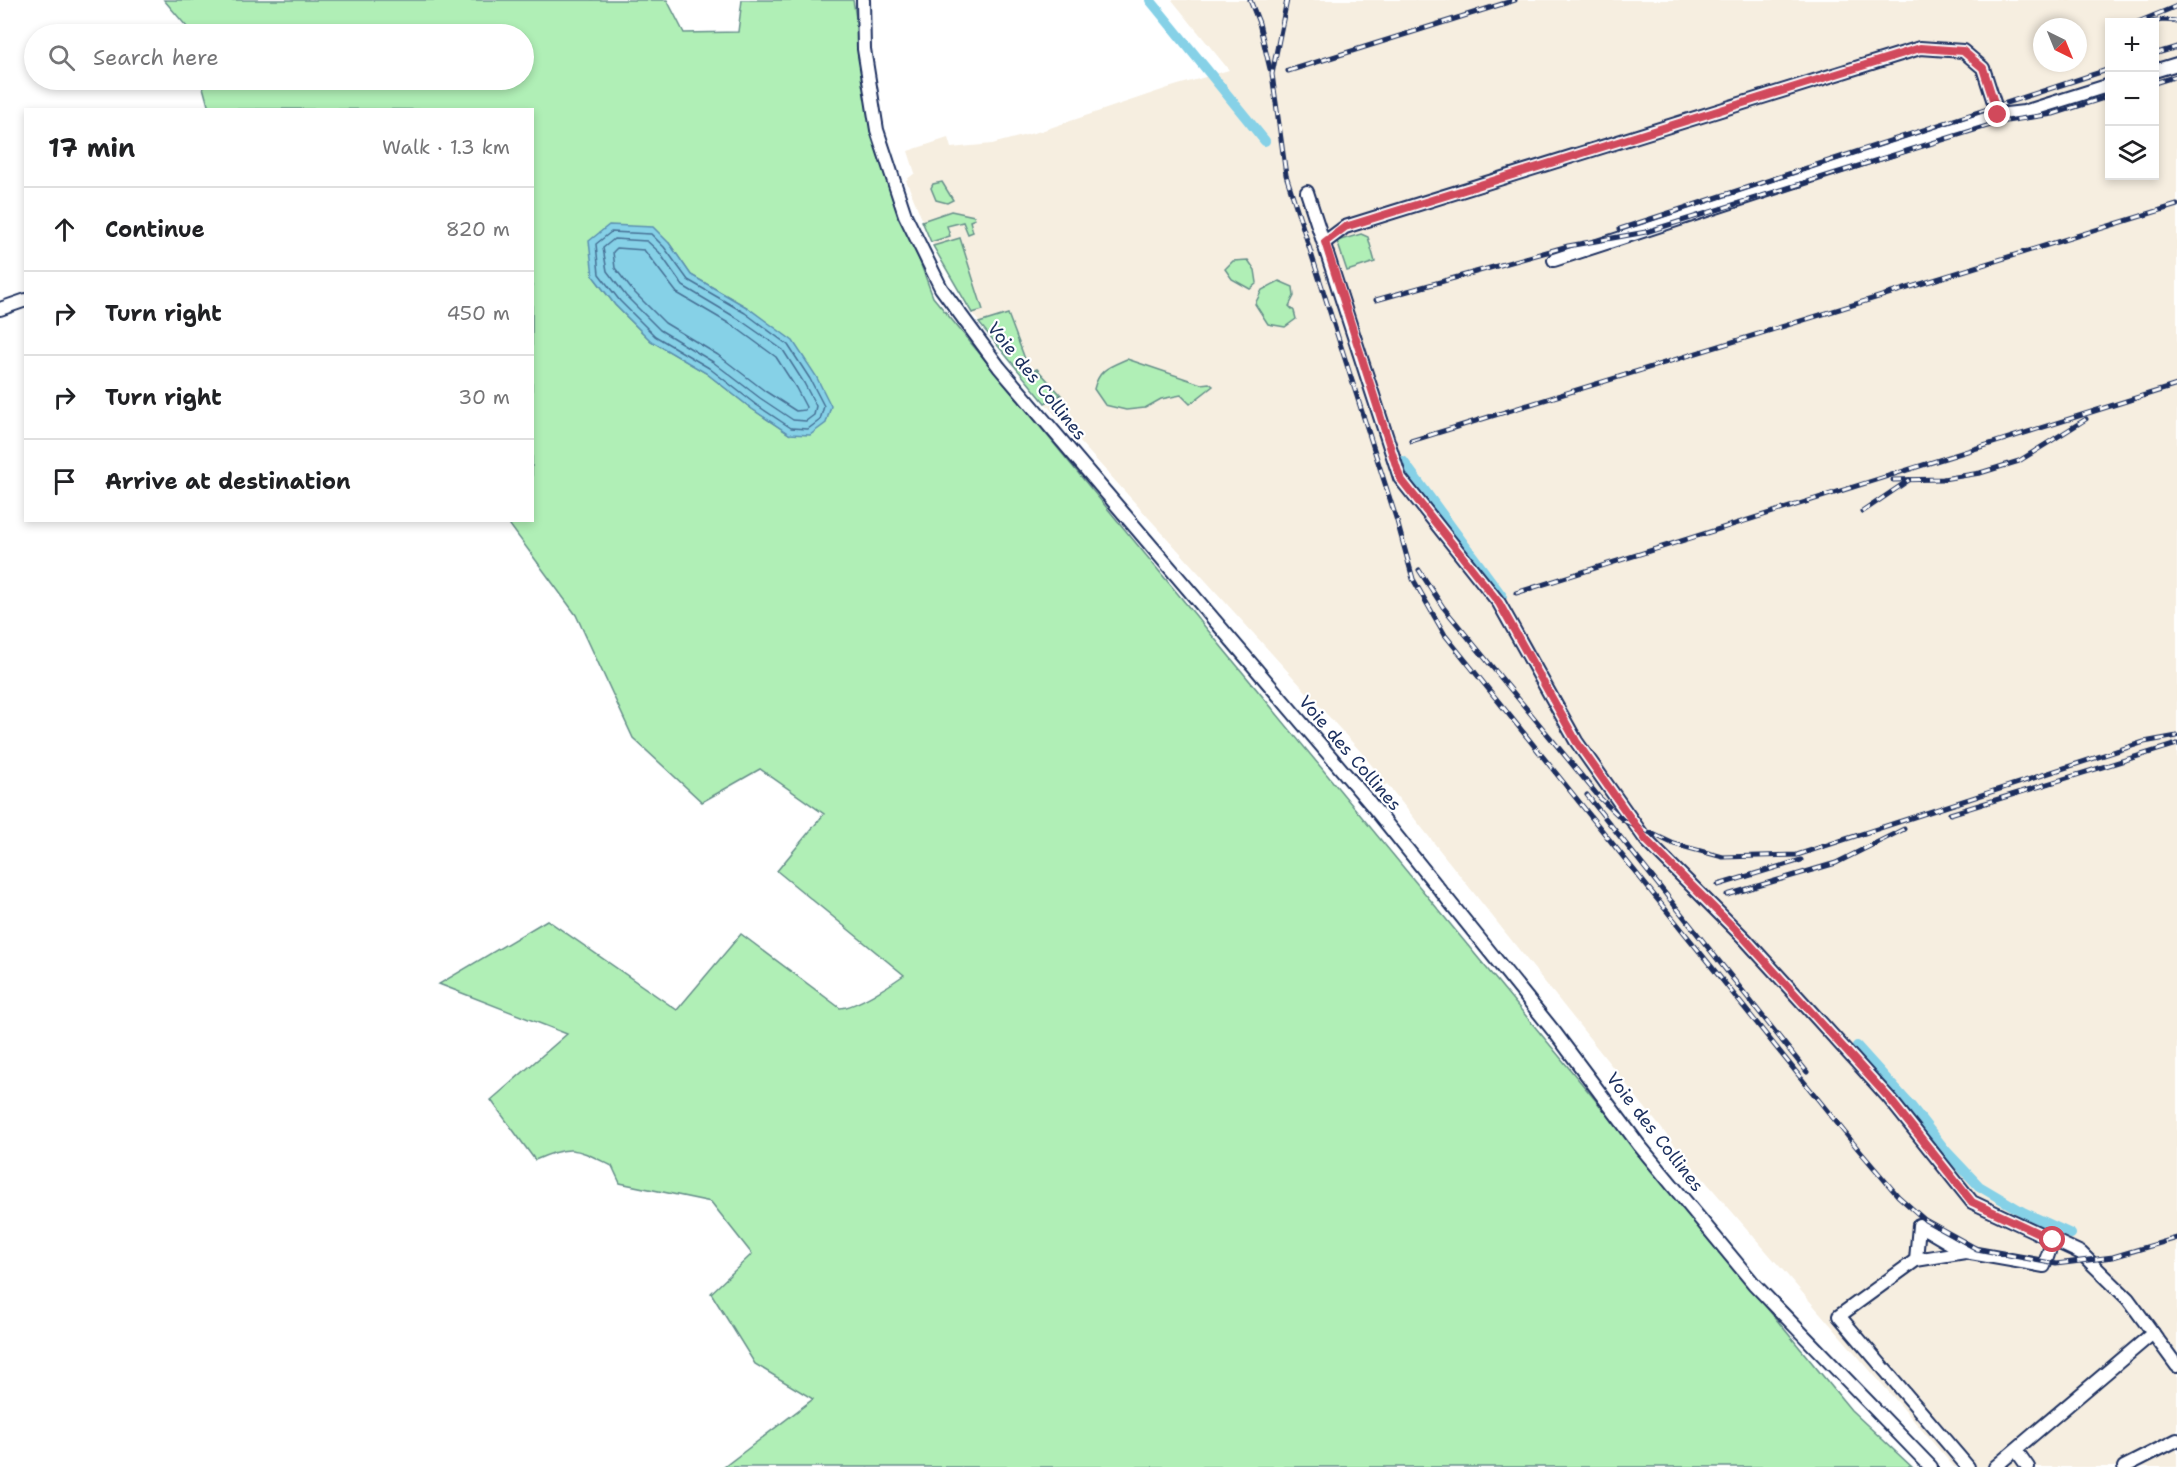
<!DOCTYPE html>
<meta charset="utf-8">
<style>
:root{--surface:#fff;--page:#f6f6f6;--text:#202124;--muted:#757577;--line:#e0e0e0}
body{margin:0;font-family:"Shantell Sans",sans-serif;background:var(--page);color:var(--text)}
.controls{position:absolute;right:18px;top:18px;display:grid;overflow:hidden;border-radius:0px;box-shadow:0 3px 9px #0003}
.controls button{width:54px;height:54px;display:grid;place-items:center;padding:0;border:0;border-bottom:2px solid var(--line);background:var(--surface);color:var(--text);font:30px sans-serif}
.compass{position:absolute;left:2033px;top:18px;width:54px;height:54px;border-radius:50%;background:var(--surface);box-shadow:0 3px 9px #0003;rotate:137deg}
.stop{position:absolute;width:18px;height:18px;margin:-14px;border:4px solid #d1495b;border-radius:50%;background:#fff}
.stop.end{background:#d1495b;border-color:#fff;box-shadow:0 2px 6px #0008}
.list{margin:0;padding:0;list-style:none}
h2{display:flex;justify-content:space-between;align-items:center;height:78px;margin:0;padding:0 24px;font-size:26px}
h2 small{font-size:20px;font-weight:400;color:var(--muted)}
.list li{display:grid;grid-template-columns:39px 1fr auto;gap:18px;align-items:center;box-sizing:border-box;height:84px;padding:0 24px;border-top:2px solid var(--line)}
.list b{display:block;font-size:22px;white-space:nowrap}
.list em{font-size:20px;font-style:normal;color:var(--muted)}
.icon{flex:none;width:33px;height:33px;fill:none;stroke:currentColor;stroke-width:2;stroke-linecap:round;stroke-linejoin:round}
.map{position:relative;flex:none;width:2177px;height:1467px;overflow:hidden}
.search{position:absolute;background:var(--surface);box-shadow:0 3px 9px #0003;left:24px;top:24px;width:510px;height:66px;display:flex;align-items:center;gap:15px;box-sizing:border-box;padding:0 21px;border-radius:33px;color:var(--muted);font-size:22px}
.panel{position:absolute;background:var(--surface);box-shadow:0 3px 9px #0003;left:24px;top:108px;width:510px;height:414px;border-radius:0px}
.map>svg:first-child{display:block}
.built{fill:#f6eee0;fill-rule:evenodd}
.green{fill:#b0efb6;stroke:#668f8a;stroke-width:1.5;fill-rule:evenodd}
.water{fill:#86d1e7;stroke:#5b90b0;stroke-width:1.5}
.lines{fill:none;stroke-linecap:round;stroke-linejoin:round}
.shore{stroke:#467095;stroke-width:1.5}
.canal{stroke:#86d1e7;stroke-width:10}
.street-casing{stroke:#1b2f5e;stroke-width:16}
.street{stroke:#fff;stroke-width:12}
.rail-casing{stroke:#1b2f5e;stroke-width:5}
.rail{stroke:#fff;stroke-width:3;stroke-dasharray:9;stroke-linecap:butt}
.route{stroke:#d1495b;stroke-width:8}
.labels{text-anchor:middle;stroke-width:4.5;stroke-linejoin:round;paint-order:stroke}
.street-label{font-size:18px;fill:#1b2f5e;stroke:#fff}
</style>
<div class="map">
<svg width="2177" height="1467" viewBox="0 0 2177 1467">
<rect width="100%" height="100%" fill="#fff"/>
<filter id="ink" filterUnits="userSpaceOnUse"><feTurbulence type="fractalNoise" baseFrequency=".0167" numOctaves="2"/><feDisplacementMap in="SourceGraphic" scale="12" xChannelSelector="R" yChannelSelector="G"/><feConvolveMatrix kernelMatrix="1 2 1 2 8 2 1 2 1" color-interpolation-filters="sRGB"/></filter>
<g filter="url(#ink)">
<path class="built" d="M1172,0H2177V1467H1954L1681,1153L1387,784L1384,786L1379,779L1381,777L1361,752L1050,409L994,342L969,309L930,239L906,180L915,173L908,151L948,138L951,148L992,144L1041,131L1168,88L1229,70ZM2110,22H2154V176H2110ZM2042,27H2078V63H2042Z"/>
<g class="green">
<path d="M164,0H667L684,33L738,32L742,0H853L870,101L886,171L933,297L1851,1410L1912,1467H724L813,1399L755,1364L711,1293L752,1254L711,1202L620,1183L612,1166C577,1149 572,1143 535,1160L491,1100L567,1034L439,984L547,920L677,1010L741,934L840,1008C857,1007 890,985 904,975L777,871L824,814L760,769L702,802L633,738L576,615L507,521L532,520V110L209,109L201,80H524V34H189L187,27ZM669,243L691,275L748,308L789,434L752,409L706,373L651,341L615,305L593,276Z"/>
<polygon points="942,182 953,200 947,203 936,200 931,188 933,184"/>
<polygon points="951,211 974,216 975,219 970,221 973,232 968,234 963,222 947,226 950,236 931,242 922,221"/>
<polygon points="1361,234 1368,237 1375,262 1347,271 1337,241"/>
<polygon points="960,238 983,310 972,313 933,246"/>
<polygon points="1248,260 1255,270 1257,283 1250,289 1232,279 1225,269 1233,261"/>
<polygon points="1279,281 1293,287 1294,296 1289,306 1294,311 1296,319 1285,327 1268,324 1255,304 1262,290"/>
<polygon points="1008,314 1030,372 1037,369 1061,395 1045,403 979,323"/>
<path d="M1127,359L1201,384L1209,383L1213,386L1190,404L1181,395L1161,399L1145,408L1126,410L1105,405L1094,389C1099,369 1109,367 1127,359Z"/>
</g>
<polygon class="water" points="609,225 653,227 669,243 691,275 748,308 793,341 816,376 831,406 826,423 810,435 789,434 752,409 706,373 651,341 615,305 593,276 589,241"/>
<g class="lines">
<g class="shore">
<polygon points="611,232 651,234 664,247 688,280 745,313 788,345 810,379 824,406 820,420 808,429 791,428 755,404 709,368 655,336 620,301 599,274 596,244"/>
<polygon points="614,239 647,241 659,252 683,286 740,320 783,350 804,383 816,406 814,415 806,421 793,420 760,398 713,362 660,330 626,296 607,271 603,248"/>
<polygon points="617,248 644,250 677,293 735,327 776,357 796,388 806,407 805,410 796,411 765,391 718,355 665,323 632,290 615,268 613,252"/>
</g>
<g class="canal">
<polyline points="1150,0 1265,141"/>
<polyline points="1403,461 1502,596"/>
<polyline points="1857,1046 1911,1106 1946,1151 1979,1186 2023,1212 2071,1234"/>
</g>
<g class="street-casing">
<g id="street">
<polyline points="863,0 864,49 877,130 905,215 941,288 999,367 1370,803 1556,1034 1639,1145 1754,1284 1931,1467"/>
<polyline points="2154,71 2177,64"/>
<polyline points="1307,192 1400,478 1499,603 1576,741 1646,840 1745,939 1805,1005 1889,1098 1972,1202 2081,1253 2128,1299 2177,1366"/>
<polyline points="1325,242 1345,227 1920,48 1963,51 1983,68 1998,115"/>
<polyline points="1554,260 1998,115 2024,112 2110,85"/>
<polyline points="0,309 26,300"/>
<polyline points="1965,1252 1919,1225 1916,1260 1839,1316 1968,1467"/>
<polyline points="1916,1260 1965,1252 2044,1266 2053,1240"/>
<polyline points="2016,1450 2028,1467"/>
<polyline points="1995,1467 2153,1333"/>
<polyline points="2124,1467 2177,1440"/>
</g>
</g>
<use href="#street" class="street"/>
<g class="rail-casing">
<g id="rail">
<polyline points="1250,0 1259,23 1270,69"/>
<polyline points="1287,0 1272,74 1286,175 1397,521 1413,579 1445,635 1858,1149 1898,1196 1925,1220 1977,1249 2056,1264 2113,1257 2177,1238"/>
<polyline points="2138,22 2177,6"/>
<polyline points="2151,22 2163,20 2177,21"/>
<polyline points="2154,54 2177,47"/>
<polyline points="1288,71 1515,0"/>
<polyline points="2154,83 2177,76"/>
<polyline points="1620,229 2110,69"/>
<polyline points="1376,300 1568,246 1646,232 2000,122 2053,114 2110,96"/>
<polyline points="1411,441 2177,205"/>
<polyline points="1893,480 1943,479 1980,473 2019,461 2086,419"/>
<polyline points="1862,512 1909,480"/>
<polyline points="1419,570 1443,607 1599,797 1623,820 1674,844 1723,857 1797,855 2144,742 2177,736"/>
<polyline points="1516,593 2177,385"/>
<polyline points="1587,795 1807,1072"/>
<polyline points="1950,814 2177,744"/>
<polyline points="1718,885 1801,860"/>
<polyline points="1727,895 1836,863 1904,829"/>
</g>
</g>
<use href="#rail" class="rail"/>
</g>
</g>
<g class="lines" filter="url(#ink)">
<polyline class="route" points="1998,115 1983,68 1963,51 1920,48 1345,227 1325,242 1400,478 1499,603 1576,741 1646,840 1745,939 1889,1098 1972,1202 2053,1240"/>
</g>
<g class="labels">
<g class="street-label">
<text transform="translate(1037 381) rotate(51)" y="6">Voie des Collines</text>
<text transform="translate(1350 753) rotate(49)" y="6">Voie des Collines</text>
<text transform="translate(1655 1132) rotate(52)" y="6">Voie des Collines</text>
</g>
</g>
</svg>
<div class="controls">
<button>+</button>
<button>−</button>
<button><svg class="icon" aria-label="layers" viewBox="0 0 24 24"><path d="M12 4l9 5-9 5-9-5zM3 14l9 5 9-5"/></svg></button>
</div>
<svg class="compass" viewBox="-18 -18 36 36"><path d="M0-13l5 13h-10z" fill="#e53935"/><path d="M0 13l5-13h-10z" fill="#757577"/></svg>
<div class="stop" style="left:2053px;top:1240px"></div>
<div class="stop end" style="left:1998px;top:115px"></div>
<div class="search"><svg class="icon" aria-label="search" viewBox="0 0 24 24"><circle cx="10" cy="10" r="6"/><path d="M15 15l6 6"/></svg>Search here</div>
<section class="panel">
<h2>17 min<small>Walk · 1.3 km</small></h2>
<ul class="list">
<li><svg class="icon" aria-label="ahead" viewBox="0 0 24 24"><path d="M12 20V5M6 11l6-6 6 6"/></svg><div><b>Continue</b></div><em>820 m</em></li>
<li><svg class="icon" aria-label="right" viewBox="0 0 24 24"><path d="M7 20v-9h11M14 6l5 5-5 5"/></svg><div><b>Turn right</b></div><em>450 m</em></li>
<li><svg class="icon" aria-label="right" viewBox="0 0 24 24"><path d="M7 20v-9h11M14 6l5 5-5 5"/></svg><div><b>Turn right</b></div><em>30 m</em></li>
<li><svg class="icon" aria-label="arrive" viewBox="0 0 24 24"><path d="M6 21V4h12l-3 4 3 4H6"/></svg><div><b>Arrive at destination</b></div></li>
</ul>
</section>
</div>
